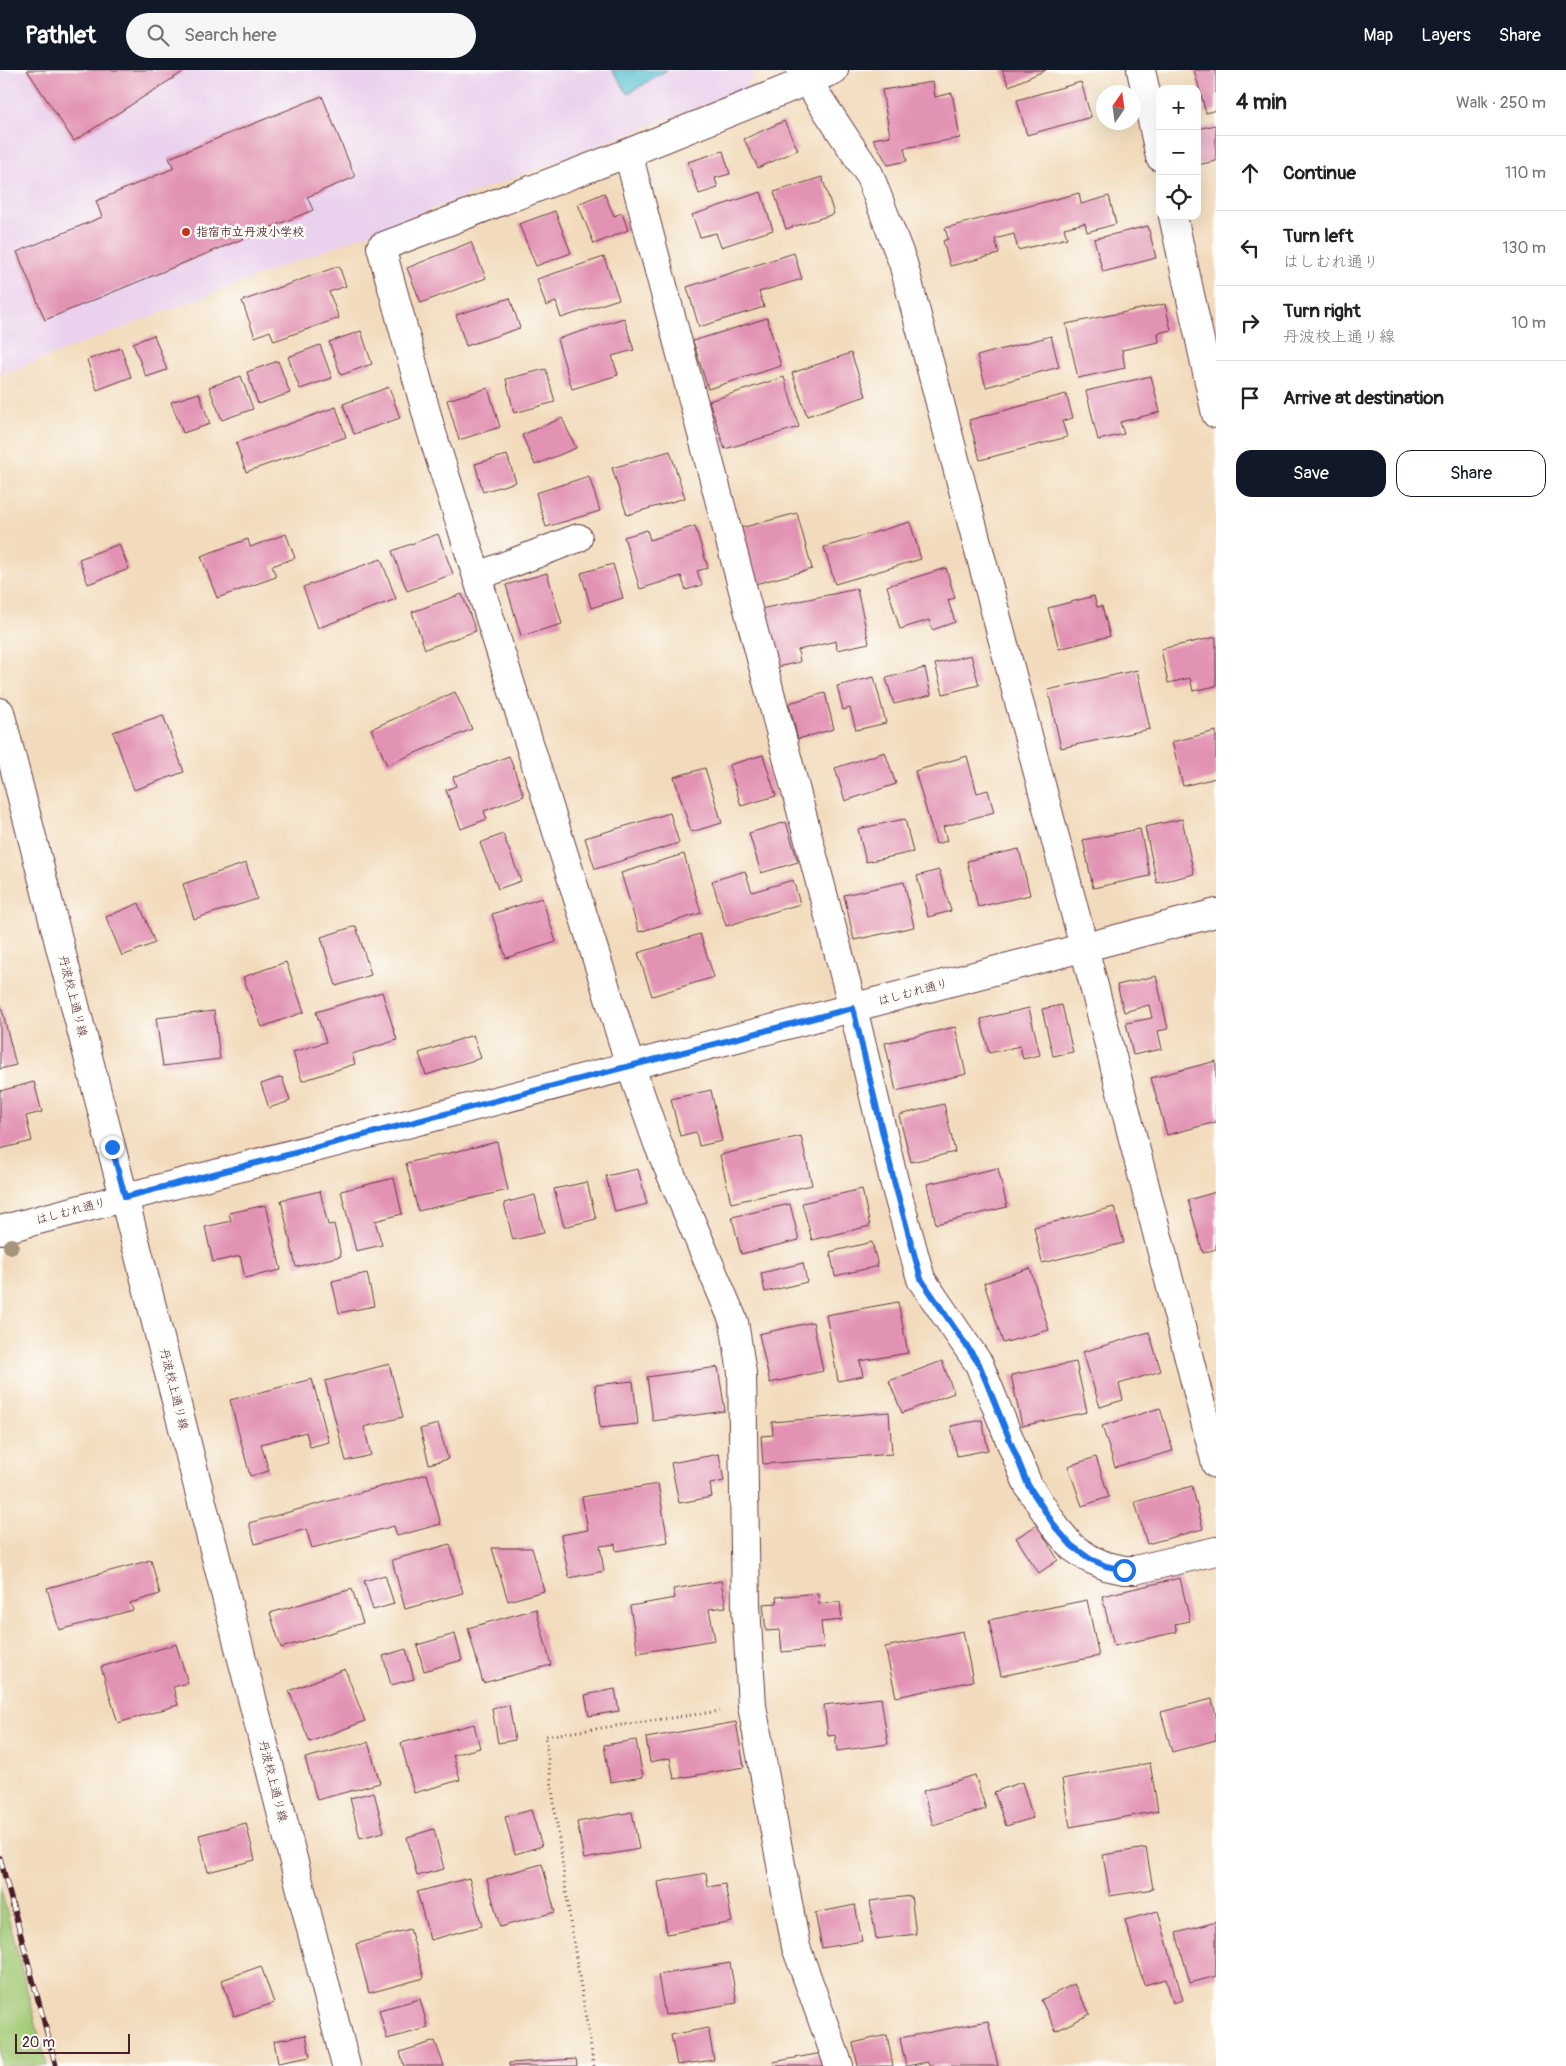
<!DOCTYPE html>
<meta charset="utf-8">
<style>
:root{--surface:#fff;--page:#f6f6f6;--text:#222;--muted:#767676;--line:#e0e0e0;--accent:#111827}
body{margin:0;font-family:Pangolin,"Klee One",sans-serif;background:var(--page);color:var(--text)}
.controls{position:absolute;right:15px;top:15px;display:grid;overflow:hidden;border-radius:10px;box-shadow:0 5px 20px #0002}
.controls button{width:45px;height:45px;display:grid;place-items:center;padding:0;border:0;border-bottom:1px solid var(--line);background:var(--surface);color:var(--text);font:25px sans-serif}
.compass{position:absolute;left:1096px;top:15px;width:45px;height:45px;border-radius:50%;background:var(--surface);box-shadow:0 5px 20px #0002;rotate:13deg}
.scale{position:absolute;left:15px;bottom:12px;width:115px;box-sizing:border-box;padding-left:5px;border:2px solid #4a1f2b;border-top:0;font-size:14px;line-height:18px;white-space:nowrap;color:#4a1f2b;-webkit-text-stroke:4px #fdfcf7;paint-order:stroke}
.stop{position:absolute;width:15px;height:15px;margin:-11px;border:4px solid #1a73e8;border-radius:50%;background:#fff}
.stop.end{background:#1a73e8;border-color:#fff;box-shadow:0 1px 5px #0008}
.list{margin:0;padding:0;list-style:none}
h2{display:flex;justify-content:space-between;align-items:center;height:65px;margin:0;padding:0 20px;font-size:21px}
h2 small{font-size:16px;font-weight:400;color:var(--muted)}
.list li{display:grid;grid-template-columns:32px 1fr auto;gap:15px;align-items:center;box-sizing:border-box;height:75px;padding:0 20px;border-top:1px solid var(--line)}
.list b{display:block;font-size:19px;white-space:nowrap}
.list p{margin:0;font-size:16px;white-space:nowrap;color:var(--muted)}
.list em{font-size:16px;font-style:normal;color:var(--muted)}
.actions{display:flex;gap:10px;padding:15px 20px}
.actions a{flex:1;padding:11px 0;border:1px solid var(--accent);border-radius:15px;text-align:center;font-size:18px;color:var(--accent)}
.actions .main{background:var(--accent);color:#fff}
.icon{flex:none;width:28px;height:28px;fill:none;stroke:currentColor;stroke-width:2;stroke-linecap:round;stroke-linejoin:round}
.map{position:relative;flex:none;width:1216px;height:1996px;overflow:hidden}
header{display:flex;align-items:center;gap:30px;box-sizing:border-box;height:70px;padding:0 25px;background:var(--accent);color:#fff}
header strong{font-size:24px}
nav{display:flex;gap:28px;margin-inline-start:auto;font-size:18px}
.search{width:350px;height:45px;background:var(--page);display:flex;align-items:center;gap:12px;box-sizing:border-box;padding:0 18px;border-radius:28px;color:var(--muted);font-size:19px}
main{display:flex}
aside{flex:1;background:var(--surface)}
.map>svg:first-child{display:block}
.built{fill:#ead1ed}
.green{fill:#a1c974;stroke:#767450}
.water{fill:#57c0d3;stroke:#50707f}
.building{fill:#e293b3}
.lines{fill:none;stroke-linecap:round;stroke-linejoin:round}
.minor-casing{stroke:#633b41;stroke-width:30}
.path{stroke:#633b41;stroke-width:3;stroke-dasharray:1 4;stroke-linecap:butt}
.minor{stroke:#fff;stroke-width:28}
.rail-casing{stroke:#4a1f2b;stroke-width:5.5}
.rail{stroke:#fdfcf7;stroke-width:4;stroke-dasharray:11;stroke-linecap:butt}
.tree{fill:#a6947b}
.route{stroke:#1a73e8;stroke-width:6}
.poi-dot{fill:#c8321e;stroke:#fdfcf7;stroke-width:2}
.labels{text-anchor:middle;stroke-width:5;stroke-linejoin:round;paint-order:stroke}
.poi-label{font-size:12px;font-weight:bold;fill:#4a1f2b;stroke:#fdfcf7;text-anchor:start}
.street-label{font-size:12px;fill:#4a1f2b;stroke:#fdfcf7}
</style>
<header>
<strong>Pathlet</strong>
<div class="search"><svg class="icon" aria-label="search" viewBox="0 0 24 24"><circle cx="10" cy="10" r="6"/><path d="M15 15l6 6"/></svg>Search here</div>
<nav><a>Map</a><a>Layers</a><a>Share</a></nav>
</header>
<main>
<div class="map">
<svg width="1216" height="1996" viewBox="0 0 1216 1996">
<rect width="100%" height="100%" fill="#fdfcf7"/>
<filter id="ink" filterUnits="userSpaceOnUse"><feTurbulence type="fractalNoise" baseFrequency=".02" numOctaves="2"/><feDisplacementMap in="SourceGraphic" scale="10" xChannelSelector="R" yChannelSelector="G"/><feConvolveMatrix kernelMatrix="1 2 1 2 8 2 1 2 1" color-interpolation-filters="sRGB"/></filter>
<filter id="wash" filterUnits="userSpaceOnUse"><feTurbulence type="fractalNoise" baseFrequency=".0096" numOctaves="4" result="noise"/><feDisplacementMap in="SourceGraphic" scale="20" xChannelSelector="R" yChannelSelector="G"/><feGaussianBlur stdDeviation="1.12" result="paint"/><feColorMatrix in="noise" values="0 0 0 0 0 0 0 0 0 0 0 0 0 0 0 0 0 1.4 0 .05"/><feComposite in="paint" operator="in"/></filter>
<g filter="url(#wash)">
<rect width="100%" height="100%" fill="#f2dbbc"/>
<polygon class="built" points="0,0 757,0 745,19 0,305"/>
<polygon class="green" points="0,1816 47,1996 0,1996"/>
<polygon class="water" points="612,0 667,0 628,24"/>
<g id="blocks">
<g class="building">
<polygon points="27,0 186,0 74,71"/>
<polygon points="1002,0 1046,0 1009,16"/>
<polygon points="1194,0 1216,0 1216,40 1206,43"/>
<polygon points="933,12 935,27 952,23 960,68 904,78 907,91 888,95 873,69 890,66 882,20"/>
<polygon points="1081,12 1091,47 1027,65 1017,30"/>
<polygon points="322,26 355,107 307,127 313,140 45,250 17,182 102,147 96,131 174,98 169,88"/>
<polygon points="784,51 798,80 758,98 744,69"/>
<polygon points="1216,55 1216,91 1197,95 1197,59"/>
<polygon points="723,81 730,104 715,108 718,118 699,124 688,92"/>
<polygon points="822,107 834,144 786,159 774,122"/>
<polygon points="761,122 773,160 721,177 716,163 700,167 692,145"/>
<polygon points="604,123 614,146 622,143 628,160 594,174 578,134"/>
<polygon points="1079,123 1081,134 1109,126 1116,154 1087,162 1085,153 1064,158 1067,168 1018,180 1014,164 995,169 999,184 950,196 943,171 948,169 945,158"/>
<polygon points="555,141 571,183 536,196 519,154"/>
<polygon points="1148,156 1156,188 1103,202 1094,169"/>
<polygon points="471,172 486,208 421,233 407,198"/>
<polygon points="794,183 802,209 759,222 764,237 699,257 687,217"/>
<polygon points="604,187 619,229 561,248 556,232 546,236 537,209"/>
<polygon points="339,196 346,216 329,222 339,248 274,271 270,261 255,267 242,231"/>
<polygon points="510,228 520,258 466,276 456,245"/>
<polygon points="1165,234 1171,260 1158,263 1159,272 1122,280 1125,298 1078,308 1066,254"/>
<polygon points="624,248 634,280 612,286 618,305 572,319 557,269"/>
<polygon points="767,248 781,296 708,319 693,271"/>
<polygon points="361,261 372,294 341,305 329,272"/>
<polygon points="154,265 167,300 146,307 133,273"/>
<polygon points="1051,266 1059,297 986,317 977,286"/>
<polygon points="320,275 332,308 300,319 288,287"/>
<polygon points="121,278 131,307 97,320 87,290"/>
<polygon points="851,283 866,326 807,346 792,303"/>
<polygon points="278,291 290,323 258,334 247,302"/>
<polygon points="546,299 555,332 514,343 506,309"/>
<polygon points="241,306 253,339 222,350 209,317"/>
<polygon points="1151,306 1160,342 1120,352 1124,364 1098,370 1086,321"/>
<polygon points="784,307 799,357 725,379 709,331"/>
<polygon points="389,317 400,348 354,364 343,334"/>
<polygon points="488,318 500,357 459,370 447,330"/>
<polygon points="199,323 210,354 183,363 171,332"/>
<polygon points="1066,324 1073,348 1062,351 1067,367 980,390 969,350"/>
<polygon points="336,337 346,367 246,402 236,373"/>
<polygon points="562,348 576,378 535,395 522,365"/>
<polygon points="670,381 685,428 627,445 612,398"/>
<polygon points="507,385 516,412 483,422 475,394"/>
<polygon points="589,406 600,441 546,457 536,423"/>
<polygon points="797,443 812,499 755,514 741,458"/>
<polygon points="910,452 921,489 835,514 824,477"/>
<polygon points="695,456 708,498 697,501 702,515 686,520 681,506 640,519 624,467 647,460 650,470"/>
<polygon points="286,464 295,488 272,496 276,507 217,528 201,486 248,469 250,477"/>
<polygon points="438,464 453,504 407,521 392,481"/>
<polygon points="119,474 129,499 88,514 79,489"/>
<polygon points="381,489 396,529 318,558 303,517"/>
<polygon points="613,494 623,528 591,538 581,503"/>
<polygon points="946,498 955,528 948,530 955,552 932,560 929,550 900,559 887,516"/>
<polygon points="547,503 562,554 521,566 506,515"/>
<polygon points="857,519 869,573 837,580 836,571 798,580 800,592 773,598 760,539"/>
<polygon points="462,524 476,561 425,579 412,542"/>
<polygon points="1094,526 1097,537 1102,536 1110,566 1059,579 1048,538"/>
<polygon points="1216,567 1216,616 1193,621 1190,608 1168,613 1161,579"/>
<polygon points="971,585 979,615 943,624 935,594"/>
<polygon points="925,598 931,625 894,634 886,608"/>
<polygon points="1137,600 1150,659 1061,678 1048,620"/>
<polygon points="874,607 886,653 856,660 850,638 843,640 837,616"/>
<polygon points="455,622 472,659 387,695 371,659"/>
<polygon points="825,623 834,659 798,669 789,633"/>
<polygon points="163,645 184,702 134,720 113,662"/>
<polygon points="1216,661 1216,708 1183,716 1172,672"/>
<polygon points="885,682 896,714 845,731 835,698"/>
<polygon points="763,685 776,726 741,736 729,695"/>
<polygon points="509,686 524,726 484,741 487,749 461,759 446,720 456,716 453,707"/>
<polygon points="967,686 977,723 988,720 994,742 943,757 947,771 936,774 915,701"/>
<polygon points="705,698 722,753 691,762 674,707"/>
<polygon points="670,743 679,773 595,799 585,768"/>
<polygon points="905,749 913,782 866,792 858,759"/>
<polygon points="1182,749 1194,804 1157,813 1145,757"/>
<polygon points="786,752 798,792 761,803 749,763"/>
<polygon points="1140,759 1150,806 1093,818 1083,770"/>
<polygon points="503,764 521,811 498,819 480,773"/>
<polygon points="1019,779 1030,825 978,837 967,791"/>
<polygon points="684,784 701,843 639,862 621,803"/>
<polygon points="246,793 257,829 194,849 183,814"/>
<polygon points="939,800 951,841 928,847 917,806"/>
<polygon points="745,801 752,822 793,810 800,834 726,856 712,811"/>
<polygon points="904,812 914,857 854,870 844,825"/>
<polygon points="542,828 556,872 506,888 492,844"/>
<polygon points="139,833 155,873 122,886 106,847"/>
<polygon points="356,856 371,905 336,916 321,867"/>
<polygon points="700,864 714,907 652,926 638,883"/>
<polygon points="286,892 304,942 262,957 243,907"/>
<polygon points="1156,906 1168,959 1158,961 1162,979 1133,985 1126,953 1152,948 1149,935 1124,942 1117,915"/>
<polygon points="382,922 397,970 352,984 355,994 302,1011 293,982 326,972 316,942"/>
<polygon points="0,932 16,995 0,999"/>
<polygon points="1062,935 1073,982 1053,986 1042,939"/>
<polygon points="1029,938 1040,985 1023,989 1020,976 989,983 981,949"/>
<polygon points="214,941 220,989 163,996 156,948"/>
<polygon points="955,957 966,1004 896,1021 885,973"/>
<polygon points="473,965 481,988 426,1005 419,983"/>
<polygon points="1216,991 1216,1052 1167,1065 1151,1008"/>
<polygon points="282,1007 290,1031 269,1038 261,1014"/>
<polygon points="34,1012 42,1042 26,1046 32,1071 0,1079 0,1021"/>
<polygon points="711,1020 722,1071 699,1076 696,1062 680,1066 671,1029"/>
<polygon points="944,1034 955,1082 911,1092 899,1045"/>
<polygon points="801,1066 812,1115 731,1133 720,1085"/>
<polygon points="497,1072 508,1120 418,1141 406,1093"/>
<polygon points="998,1098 1007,1137 936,1154 927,1114"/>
<polygon points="638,1099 647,1134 615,1142 606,1106"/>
<polygon points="394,1108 402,1144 375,1151 382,1175 356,1181 341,1121"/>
<polygon points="587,1112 596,1149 564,1157 554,1119"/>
<polygon points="862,1119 870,1156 812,1170 802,1133"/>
<polygon points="320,1121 328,1155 334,1154 341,1186 296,1197 281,1130"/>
<polygon points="1216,1122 1216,1179 1203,1183 1188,1130"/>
<polygon points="535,1125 544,1163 513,1170 504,1133"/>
<polygon points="790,1134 799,1170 741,1184 732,1147"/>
<polygon points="266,1135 281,1200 245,1208 240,1186 213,1192 205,1157 231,1151 229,1143"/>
<polygon points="1114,1137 1124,1173 1042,1193 1034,1157"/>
<polygon points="872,1172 878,1196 835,1206 830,1182"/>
<polygon points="803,1193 807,1212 765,1222 761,1203"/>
<polygon points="1030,1198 1049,1260 1003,1273 984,1213"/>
<polygon points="367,1203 374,1236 339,1243 332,1211"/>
<polygon points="898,1232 908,1283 860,1291 863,1306 838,1311 826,1245"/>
<polygon points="813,1252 823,1301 770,1313 759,1264"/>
<polygon points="1149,1262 1161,1301 1119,1314 1123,1330 1100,1337 1083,1282"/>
<polygon points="942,1291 954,1323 902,1343 889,1311"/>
<polygon points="1076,1292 1087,1342 1022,1356 1011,1305"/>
<polygon points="389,1294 403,1347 364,1357 371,1385 346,1391 325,1311"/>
<polygon points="718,1297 725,1341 653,1351 647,1307"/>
<polygon points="312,1309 329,1372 310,1377 306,1362 261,1374 269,1401 250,1406 230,1330"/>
<polygon points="633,1311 638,1354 600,1358 595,1315"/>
<polygon points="1160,1338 1173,1381 1115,1397 1102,1356"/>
<polygon points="889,1342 892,1384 763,1394 761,1366 773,1365 772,1352"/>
<polygon points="982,1350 988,1380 957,1386 951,1356"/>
<polygon points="438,1354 448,1389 429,1394 420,1359"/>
<polygon points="719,1384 724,1411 710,1414 712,1427 679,1433 671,1393"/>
<polygon points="1096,1387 1109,1427 1082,1436 1068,1396"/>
<polygon points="427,1404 441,1454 397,1466 394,1456 312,1478 306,1459 255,1474 249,1453"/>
<polygon points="658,1414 668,1472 616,1481 615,1474 600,1476 604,1501 569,1508 561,1465 588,1460 582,1427"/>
<polygon points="1192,1416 1203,1459 1147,1474 1135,1432"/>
<polygon points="1037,1455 1058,1490 1039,1503 1016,1468"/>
<polygon points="450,1474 463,1523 405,1539 392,1490"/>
<polygon points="492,1478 532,1478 544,1521 508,1531"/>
<polygon points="151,1490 160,1524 130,1533 133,1540 59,1560 47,1518"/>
<polygon points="385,1505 394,1534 373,1540 364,1511"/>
<polygon points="1180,1508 1190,1551 1175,1554 1177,1562 1114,1576 1102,1526"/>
<polygon points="721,1511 726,1537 709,1539 715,1570 638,1583 630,1536 675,1528 673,1519"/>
<polygon points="352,1519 363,1553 281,1578 270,1543"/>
<polygon points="818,1523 819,1534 840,1532 842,1550 821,1552 824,1578 782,1582 780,1560 766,1561 763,1534 777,1533 776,1527"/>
<polygon points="1087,1530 1099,1586 1001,1606 989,1550"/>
<polygon points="536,1539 551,1595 483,1613 468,1558"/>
<polygon points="963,1561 973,1611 896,1627 885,1577"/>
<polygon points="455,1564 462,1590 424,1601 417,1575"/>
<polygon points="176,1574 188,1613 173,1617 178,1635 118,1653 101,1597"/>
<polygon points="406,1579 414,1609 391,1615 383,1586"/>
<polygon points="345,1599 365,1651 310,1672 289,1621"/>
<polygon points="615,1619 619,1641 589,1646 585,1625"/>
<polygon points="881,1628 888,1674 837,1681 835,1665 828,1666 824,1635"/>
<polygon points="1212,1629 1216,1645 1216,1670 1172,1682 1161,1642"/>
<polygon points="509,1635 515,1670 498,1673 492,1638"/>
<polygon points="736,1652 744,1697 674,1709 670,1688 650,1692 646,1668"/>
<polygon points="474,1654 480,1678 453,1685 460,1710 414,1723 401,1673"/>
<polygon points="636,1670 643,1707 610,1712 604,1675"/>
<polygon points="368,1672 380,1713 317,1730 305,1688"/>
<polygon points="1150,1693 1158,1741 1070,1757 1062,1709"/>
<polygon points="975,1705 986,1739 933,1755 923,1721"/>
<polygon points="1022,1712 1033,1748 1006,1756 994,1722"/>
<polygon points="374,1722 384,1762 360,1768 350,1728"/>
<polygon points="531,1740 542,1776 515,1784 505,1747"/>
<polygon points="632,1742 639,1779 584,1789 577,1752"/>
<polygon points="246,1753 255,1790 208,1802 199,1765"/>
<polygon points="434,1759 444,1799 417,1806 407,1767"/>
<polygon points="1146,1778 1153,1819 1110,1826 1103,1785"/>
<polygon points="542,1794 555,1842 500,1857 487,1809"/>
<polygon points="706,1803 708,1817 725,1814 732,1852 667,1864 658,1812"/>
<polygon points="469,1808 482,1856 430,1870 417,1822"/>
<polygon points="911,1826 916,1864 876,1869 870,1831"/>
<polygon points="855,1835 862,1871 822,1878 815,1843"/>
<polygon points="1158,1841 1183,1930 1173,1933 1166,1909 1144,1915 1125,1850"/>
<polygon points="1216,1852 1216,1906 1190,1913 1176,1863"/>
<polygon points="410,1859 424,1908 369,1923 356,1874"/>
<polygon points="730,1893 737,1933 665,1945 658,1905"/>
<polygon points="261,1896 274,1933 234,1946 222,1910"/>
<polygon points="1074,1914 1090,1944 1056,1961 1041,1930"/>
<polygon points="420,1929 428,1958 387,1969 379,1940"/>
<polygon points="988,1951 998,1996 929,1996 928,1992 906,1996 900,1968"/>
<polygon points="708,1958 714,1990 677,1995 671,1965"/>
<polygon points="306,1965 310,1987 278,1993 274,1971"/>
<polygon points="887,1965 893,1996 858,1996 853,1973"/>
<polygon points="435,1971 444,1996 404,1996 400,1982"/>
<polygon points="822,1983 824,1996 774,1996 773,1992"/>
<polygon points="576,1989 577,1996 509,1996 509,1993"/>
</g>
</g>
</g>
<g filter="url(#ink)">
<use href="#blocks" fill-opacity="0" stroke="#633b41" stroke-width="1"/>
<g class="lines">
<g class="minor-casing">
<g id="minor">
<polyline points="800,0 869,104 903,193 1084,877 1216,1394"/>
<polyline points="834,0 628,83 381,177 431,360 630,995 658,1074 734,1252 742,1303 746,1535 752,1636 796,1877 839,1996"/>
<polyline points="1141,0 1160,87"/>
<polyline points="628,83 853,938 894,1111 921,1209 979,1294 1028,1415 1056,1458 1072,1477 1090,1489 1106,1496 1124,1500 1135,1500 1216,1481"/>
<polyline points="1173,146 1216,344"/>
<polyline points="478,506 578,468"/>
<polyline points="0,642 346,1996"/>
<polyline points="0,1160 1216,843"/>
</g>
</g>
<polyline class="path" points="594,1996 570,1851 545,1666 720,1641"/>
<use href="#minor" class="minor"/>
<g class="rail-casing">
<polyline id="rail" points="0,1788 56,1996"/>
</g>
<use href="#rail" class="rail"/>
</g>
<circle class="tree" cx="11" cy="1176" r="8"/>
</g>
<g class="lines" filter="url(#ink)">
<polyline class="route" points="112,1077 125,1127 853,938 894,1111 921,1209 979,1294 1028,1415 1056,1458 1072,1476 1090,1489 1106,1496 1124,1500"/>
</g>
<circle class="poi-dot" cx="186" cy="162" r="5"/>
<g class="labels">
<g class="poi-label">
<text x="196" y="166">指宿市立丹波小学校</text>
</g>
<g class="street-label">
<text transform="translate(913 922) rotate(-15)" y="4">はしむれ通り</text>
<text transform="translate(73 926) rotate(76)" y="4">丹波校上通り線</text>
<text transform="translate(71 1141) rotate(-15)" y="4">はしむれ通り</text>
<text transform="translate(174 1319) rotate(76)" y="4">丹波校上通り線</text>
<text transform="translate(273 1711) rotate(76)" y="4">丹波校上通り線</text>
</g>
</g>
</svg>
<div class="controls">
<button>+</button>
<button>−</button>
<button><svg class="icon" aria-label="locate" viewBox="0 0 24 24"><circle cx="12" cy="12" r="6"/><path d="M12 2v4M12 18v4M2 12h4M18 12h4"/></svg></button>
</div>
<svg class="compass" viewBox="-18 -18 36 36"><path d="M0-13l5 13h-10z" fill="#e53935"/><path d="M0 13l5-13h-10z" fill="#767676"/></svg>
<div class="scale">20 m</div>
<div class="stop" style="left:1124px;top:1500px"></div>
<div class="stop end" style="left:112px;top:1077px"></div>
</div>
<aside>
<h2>4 min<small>Walk · 250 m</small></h2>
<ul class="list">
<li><svg class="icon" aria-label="ahead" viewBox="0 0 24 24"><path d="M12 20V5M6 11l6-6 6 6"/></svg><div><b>Continue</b></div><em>110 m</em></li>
<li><svg class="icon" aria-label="left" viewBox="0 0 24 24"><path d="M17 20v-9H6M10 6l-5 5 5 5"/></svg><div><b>Turn left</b><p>はしむれ通り</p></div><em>130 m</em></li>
<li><svg class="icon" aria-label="right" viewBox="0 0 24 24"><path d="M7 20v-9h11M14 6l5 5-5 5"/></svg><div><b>Turn right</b><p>丹波校上通り線</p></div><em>10 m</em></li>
<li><svg class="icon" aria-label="arrive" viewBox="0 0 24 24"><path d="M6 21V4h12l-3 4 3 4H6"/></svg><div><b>Arrive at destination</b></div></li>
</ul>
<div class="actions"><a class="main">Save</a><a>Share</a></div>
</aside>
</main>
